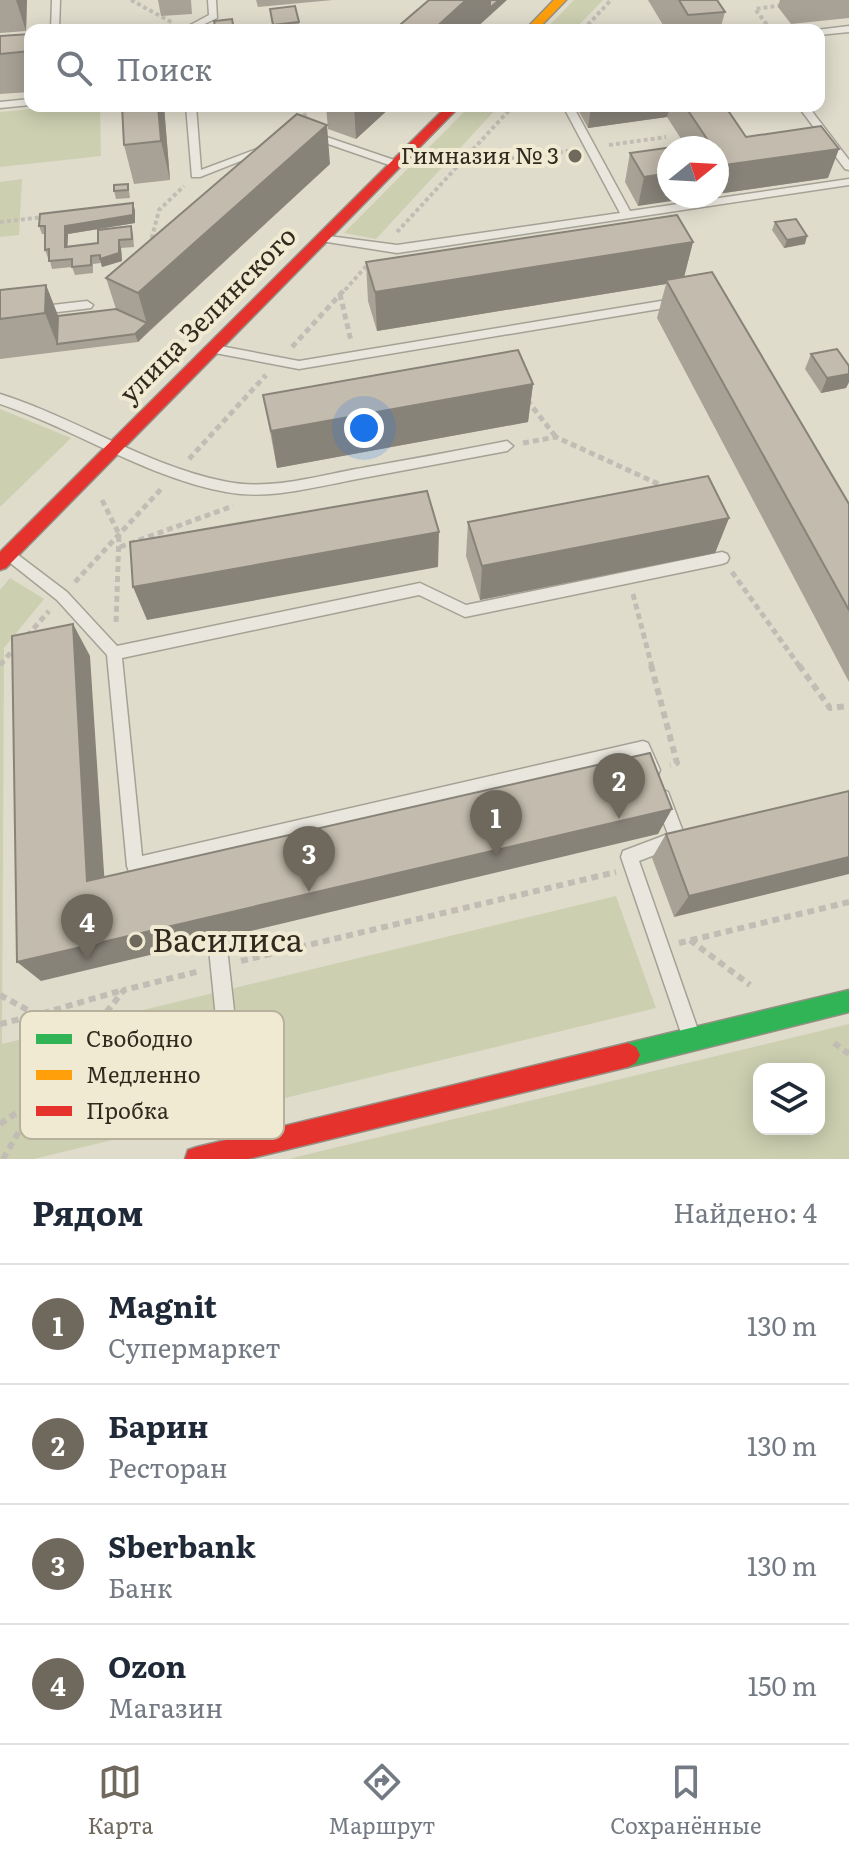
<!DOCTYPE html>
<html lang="ru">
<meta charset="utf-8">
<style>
:root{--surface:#fff;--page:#f2f2f3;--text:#1f2937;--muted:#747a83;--line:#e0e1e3;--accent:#6f685c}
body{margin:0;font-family:Literata,serif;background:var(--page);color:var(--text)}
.controls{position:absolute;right:24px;bottom:24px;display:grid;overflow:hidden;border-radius:16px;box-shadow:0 4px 20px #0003}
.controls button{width:72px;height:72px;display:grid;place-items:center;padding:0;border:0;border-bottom:2px solid var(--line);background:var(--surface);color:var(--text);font:40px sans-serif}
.compass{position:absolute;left:657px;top:136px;width:72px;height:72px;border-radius:50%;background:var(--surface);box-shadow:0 4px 20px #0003;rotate:72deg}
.you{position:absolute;left:364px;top:428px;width:28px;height:28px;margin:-20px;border:6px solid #fff;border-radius:50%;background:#1a73e8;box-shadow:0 0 0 12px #1a73e833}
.badge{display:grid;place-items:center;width:52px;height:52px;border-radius:50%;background:var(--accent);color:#fff;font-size:26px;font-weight:700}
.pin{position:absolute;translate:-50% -66px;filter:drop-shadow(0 2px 4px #0008)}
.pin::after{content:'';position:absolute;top:42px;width:28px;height:24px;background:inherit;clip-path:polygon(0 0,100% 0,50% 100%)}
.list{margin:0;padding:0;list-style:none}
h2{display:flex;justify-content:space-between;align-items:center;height:104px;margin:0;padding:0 32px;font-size:34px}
h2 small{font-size:26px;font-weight:400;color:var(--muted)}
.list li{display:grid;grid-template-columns:52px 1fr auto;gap:24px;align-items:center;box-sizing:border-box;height:120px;padding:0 32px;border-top:2px solid var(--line)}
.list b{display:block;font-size:30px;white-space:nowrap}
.list p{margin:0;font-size:26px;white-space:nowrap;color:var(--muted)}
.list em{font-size:26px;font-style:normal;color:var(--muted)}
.icon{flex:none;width:44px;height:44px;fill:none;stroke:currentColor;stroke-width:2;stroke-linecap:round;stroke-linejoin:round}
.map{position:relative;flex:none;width:849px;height:1159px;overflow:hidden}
.search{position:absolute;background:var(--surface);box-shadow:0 4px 20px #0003;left:24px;right:24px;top:24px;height:88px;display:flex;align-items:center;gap:20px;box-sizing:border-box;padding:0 28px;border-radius:16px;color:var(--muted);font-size:30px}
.sheet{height:584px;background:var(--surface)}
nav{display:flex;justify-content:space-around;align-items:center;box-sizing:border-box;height:112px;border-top:2px solid var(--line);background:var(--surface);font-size:22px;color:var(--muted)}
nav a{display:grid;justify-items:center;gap:4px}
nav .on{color:var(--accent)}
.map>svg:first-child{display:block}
.green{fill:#cccfb0;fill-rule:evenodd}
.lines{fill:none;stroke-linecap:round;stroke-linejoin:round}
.lane-casing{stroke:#a5a195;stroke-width:3}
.fast-casing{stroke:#959085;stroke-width:3}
.slow-casing{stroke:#959085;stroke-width:3}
.jam-casing{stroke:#959085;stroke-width:3}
.path-far2{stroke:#c1bdb4;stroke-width:4;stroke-dasharray:4 3;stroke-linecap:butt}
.path-far1{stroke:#c1bdb4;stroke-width:5;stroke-dasharray:6 4;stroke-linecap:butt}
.path{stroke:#c1bdb4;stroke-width:6;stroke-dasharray:7 5;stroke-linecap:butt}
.lane{fill:#e8e6dd;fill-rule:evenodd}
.fast{fill:#30b455;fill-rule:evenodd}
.slow{fill:#ff9f0a;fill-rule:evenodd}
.jam{fill:#e5322d;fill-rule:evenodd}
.wall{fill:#a8a195}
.shaded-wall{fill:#888379}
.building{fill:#c3bbad;stroke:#888379;stroke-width:2}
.poi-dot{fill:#6f685c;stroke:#f0ead2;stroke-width:3}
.labels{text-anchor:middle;stroke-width:8;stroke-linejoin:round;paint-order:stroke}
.far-poi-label{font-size:22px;fill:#322a1f;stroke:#f0ead2;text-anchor:end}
.street-label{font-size:26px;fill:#322a1f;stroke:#f0ead2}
.near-poi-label{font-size:32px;fill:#322a1f;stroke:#f0ead2;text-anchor:start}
.key{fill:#f0ead2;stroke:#b7b09c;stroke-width:2}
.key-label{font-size:22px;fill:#322a1f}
</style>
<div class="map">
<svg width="849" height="1159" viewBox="0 0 849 1159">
<rect width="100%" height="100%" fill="#e0dccc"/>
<g class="green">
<polygon points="574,0 603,0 574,30 545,30"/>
<polygon points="61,106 100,106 101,156 0,167 0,112"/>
<polygon points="470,106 499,106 376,239 344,233"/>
<polygon points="22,179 19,235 0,237 0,182"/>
<polygon points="0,409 71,438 0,507"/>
<polygon points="10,578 44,599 4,648 2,1044 616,896 656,1008 34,1159 0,1159 0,590"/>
<path d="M849,1024V1159H288ZM759,1069H819V1129H759Z"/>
</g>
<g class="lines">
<g class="lane-casing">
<g id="lane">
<polygon points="52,0 60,0 59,30 51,30"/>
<polygon points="208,0 216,0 217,18 192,30 181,30 209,15"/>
<polygon points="692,0 700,0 718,26 725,30 712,30"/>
<polygon points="849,26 849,32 819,35 819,30 816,30"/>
<polygon points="30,99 30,105 0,108 0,102"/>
<polygon points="186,106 196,106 201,170 262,147 271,149 200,177 192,177"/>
<polygon points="563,106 573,106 630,211 849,179 849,185 397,253 321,241 316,238 321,235 397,245 620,213"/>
<polygon points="798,106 808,106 849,160 849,170 845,169"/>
<polygon points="312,132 400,162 401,164 392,166 308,137 308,133"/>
<polygon points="679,298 683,299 683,305 299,369 215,353 209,349 215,345 299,361"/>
<polygon points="87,301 93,305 91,308 0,319 0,311"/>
<path d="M0,394C76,418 145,465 223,481C267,491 313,477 356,469C406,460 457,451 507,441L513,446L507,451C455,461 404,470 352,480C311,488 268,500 226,492C148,478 75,429 0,404Z"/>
<polygon points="9,548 67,592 117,646 420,583 466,605 722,552 727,554 729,558 727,562 722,564 465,617 419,595 122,658 142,856 643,741 648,743 660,770 658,775 652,777 646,775 639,756 216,855 214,861 208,863 201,858 135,874 129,872 127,866 107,655 57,600 4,558 2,554 4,550"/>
<polygon points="662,789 668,792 685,837 680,845 639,861 698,1030 695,1036 689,1039 683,1036 680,1030 621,857 623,851 668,834 654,797 656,792"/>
<polygon points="217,930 223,933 226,939 248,1136 245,1143 238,1146 231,1143 228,1136 208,939 211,933"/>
</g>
</g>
<g class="fast-casing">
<polygon id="fast" points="849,990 849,1012 628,1067 620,1063 616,1055 620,1047 628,1043"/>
</g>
<g class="slow-casing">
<polygon id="slow" points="554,0 566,0 537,30 525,30"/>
</g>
<g class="jam-casing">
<g id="jam">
<polygon points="447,106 460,106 6,568 0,570 0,552"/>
<polygon points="628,1043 636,1047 640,1055 636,1063 628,1067 248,1159 185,1159 188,1150 197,1147"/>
</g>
</g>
<g class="path-far2">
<polyline points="131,0 173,23"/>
<polyline points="583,30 611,0"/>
<polyline points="771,30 755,9 783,5"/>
<polyline points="303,106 306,121"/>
<polyline points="609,145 666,137"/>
<polyline points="462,161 473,164 575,150"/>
<polyline points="0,222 44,217"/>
<polyline points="397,232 513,106"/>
<polyline points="150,245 159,210 184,186"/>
<polyline points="345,290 369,263"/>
</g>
<g class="path-far1">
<polyline points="340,294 351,341"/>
<polyline points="292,347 346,288"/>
<polyline points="527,400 556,437"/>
<polyline points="523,443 556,437 665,487"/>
<polyline points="189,459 266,375"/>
<polyline points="102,500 119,534 116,625"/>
<polyline points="120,547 233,506"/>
<polyline points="732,572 800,667"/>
<polyline points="75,582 163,487"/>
<polyline points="633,594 652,667"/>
<polyline points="27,636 49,611"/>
<polyline points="0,665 14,649"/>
</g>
<g class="path">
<polyline points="651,665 677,763 670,765"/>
<polyline points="799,665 830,708 849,706"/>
<polyline points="690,940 750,985"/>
<polyline points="679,943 849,902"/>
<polyline points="241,961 616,872"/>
<polyline points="0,995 37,1015 123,990"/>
<polyline points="0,1024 36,1015"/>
<polyline points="834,1043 849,1054"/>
<polyline points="0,1124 35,1100"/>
<polyline points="3,1159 39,1097 124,990 200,971"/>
</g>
<use href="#lane" class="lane"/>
<use href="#fast" class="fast"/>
<use href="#slow" class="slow"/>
<use href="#jam" class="jam"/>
</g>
<g class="wall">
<polygon points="0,0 27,0 26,31 0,33"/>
<polygon points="158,0 191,0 192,14 161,16"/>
<polygon points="256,0 333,0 258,7"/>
<polygon points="648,0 717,0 725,12 720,30 666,30"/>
<polygon points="780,0 849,0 849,18 791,24 778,7"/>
<polygon points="270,9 299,22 299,30 273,30"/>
<polygon points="30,34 30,92 0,94 0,36"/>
<polygon points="122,106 164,106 170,180 134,184 124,145"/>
<polygon points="326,106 392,106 356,139 328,129"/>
<polygon points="576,106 753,106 727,110 746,137 828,178 717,194 717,148 638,206 625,182 630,153 685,145 667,117 588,128"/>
<polygon points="330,164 138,342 0,359 0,290 46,285 58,316 116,309 106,278"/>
<polygon points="128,184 130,198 116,199 114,191"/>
<polygon points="133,203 135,211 135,223 68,234 67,247 98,243 131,226 133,234 134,247 121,248 122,261 102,267 101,263 93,264 93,273 75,275 72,267 52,269 49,257 48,258 45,250 45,234 42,234 39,226"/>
<polygon points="775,222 805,244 784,248 772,230"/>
<polygon points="693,242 684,277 849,504 849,682 657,318 666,284 377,331 368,301 366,262"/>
<polygon points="811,354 849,366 849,382 846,388 821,393 805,369"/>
<polygon points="533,384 528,422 277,468 263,395"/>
<polygon points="729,518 715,553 480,600 466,556 468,522"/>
<polygon points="849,791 674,917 652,858 666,834"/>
</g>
<g class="shaded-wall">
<polygon points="16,0 27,0 26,31"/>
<polygon points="466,0 507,0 474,30 433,30"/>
<polygon points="158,106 164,106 170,180 161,141"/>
<polygon points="354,106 392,106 356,139"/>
<polygon points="591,106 670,106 667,117 588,128"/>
<polygon points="704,106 753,106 703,113"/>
<polygon points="327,125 330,164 149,331 138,293"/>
<polygon points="839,149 828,178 717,194 717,166"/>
<polygon points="669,173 669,196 705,196 638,206 644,177"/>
<polygon points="133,203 135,211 135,223 68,234 67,255 65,247 65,226"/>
<polygon points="807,236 805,244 784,248 787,240"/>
<polygon points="119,240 121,248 122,261 102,267 100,259"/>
<polygon points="693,242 683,281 666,280 666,284 377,331 375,292"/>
<polygon points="46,285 61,323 57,344 45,313"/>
<polygon points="147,323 149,331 138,342 135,334"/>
<polygon points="849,374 849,382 846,388 821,393 827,378"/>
<polygon points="533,384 528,422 277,468 271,431"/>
<polygon points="729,518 715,553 480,600 482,566"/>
<polygon points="439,532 438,567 147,620 133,587"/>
<polygon points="73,624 90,656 106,903 87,881"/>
<polygon points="672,809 658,834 41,981 17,962"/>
<polygon points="849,857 849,874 674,917 689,896"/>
</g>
<g class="building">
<polygon points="429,0 466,0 433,30 394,30"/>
<polygon points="490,0 499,0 490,8"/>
<polygon points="679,0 717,0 725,12 688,15"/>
<polygon points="295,6 299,22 273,25 270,9"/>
<polygon points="232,19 234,30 216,30 214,21"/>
<polygon points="30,34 30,51 0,54 0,36"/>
<polygon points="122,106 158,106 161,141 124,145"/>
<polygon points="685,106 725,106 746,137 821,126 839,149 717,166 717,148 669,148 669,173 644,177 630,153 709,142"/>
<polygon points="297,114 327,125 138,293 106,278"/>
<polygon points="128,184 128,190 114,191 114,185"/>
<polygon points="133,203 133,215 65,226 65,247 98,243 98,230 131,226 132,239 119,240 119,253 100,259 100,255 91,256 91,265 72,267 72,259 49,261 49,249 45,250 45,226 39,226 40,214"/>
<polygon points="677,215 693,242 375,292 366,262"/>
<polygon points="796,219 807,236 787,240 775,222"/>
<polygon points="712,272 849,504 849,610 666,280"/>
<polygon points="46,285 45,313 0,319 0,290"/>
<polygon points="116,309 147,323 135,334 57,344 58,316"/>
<polygon points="837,349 849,366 849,374 827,378 811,354"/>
<polygon points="518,350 533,384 271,431 263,395"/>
<polygon points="708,476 729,518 482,566 468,522"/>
<polygon points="427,491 439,532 133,587 130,542"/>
<polygon points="73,624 87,881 650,753 672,809 17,962 12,636"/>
<polygon points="849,791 849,857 689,896 666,834"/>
</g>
<g class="poi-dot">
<circle cx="575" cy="156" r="8"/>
<circle cx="136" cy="941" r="8"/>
</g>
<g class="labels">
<g class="far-poi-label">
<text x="559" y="164">Гимназия № 3</text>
</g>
<g class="street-label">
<text transform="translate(208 315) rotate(-45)" y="9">улица Зелинского</text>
</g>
<g class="near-poi-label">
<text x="152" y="952">Василиса</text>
</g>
</g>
<rect x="20" y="1011" width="264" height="128" rx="12" class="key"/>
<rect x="36" y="1034" width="36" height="10" fill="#30b455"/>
<rect x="36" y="1070" width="36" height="10" fill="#ff9f0a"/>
<rect x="36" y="1106" width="36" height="10" fill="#e5322d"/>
<g class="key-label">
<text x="86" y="1047">Свободно</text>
<text x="86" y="1083">Медленно</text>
<text x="86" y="1119">Пробка</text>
</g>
</svg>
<div class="controls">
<button><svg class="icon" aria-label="layers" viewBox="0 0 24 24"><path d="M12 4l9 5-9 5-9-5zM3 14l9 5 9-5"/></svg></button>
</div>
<svg class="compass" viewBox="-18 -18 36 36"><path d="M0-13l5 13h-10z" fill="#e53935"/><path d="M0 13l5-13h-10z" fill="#747a83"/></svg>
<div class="you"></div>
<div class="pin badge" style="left:496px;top:856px">1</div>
<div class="pin badge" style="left:619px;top:819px">2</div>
<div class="pin badge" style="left:309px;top:892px">3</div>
<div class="pin badge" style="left:87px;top:960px">4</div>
<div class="search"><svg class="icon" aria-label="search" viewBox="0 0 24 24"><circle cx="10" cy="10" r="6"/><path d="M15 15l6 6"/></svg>Поиск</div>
</div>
<section class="sheet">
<h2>Рядом<small>Найдено: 4</small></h2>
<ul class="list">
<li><span class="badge">1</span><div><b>Magnit</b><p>Супермаркет</p></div><em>130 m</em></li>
<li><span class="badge">2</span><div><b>Барин</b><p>Ресторан</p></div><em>130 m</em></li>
<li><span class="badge">3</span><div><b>Sberbank</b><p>Банк</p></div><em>130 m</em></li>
<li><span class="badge">4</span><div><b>Ozon</b><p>Магазин</p></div><em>150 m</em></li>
</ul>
</section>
<nav>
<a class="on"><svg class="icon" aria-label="map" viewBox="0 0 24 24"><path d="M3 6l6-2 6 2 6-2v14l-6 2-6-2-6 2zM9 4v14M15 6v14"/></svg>Карта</a>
<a><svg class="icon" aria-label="directions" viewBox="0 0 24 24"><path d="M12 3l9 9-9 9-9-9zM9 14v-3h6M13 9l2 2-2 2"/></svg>Маршрут</a>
<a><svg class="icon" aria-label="saved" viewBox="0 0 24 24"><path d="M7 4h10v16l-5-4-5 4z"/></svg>Сохранённые</a>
</nav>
